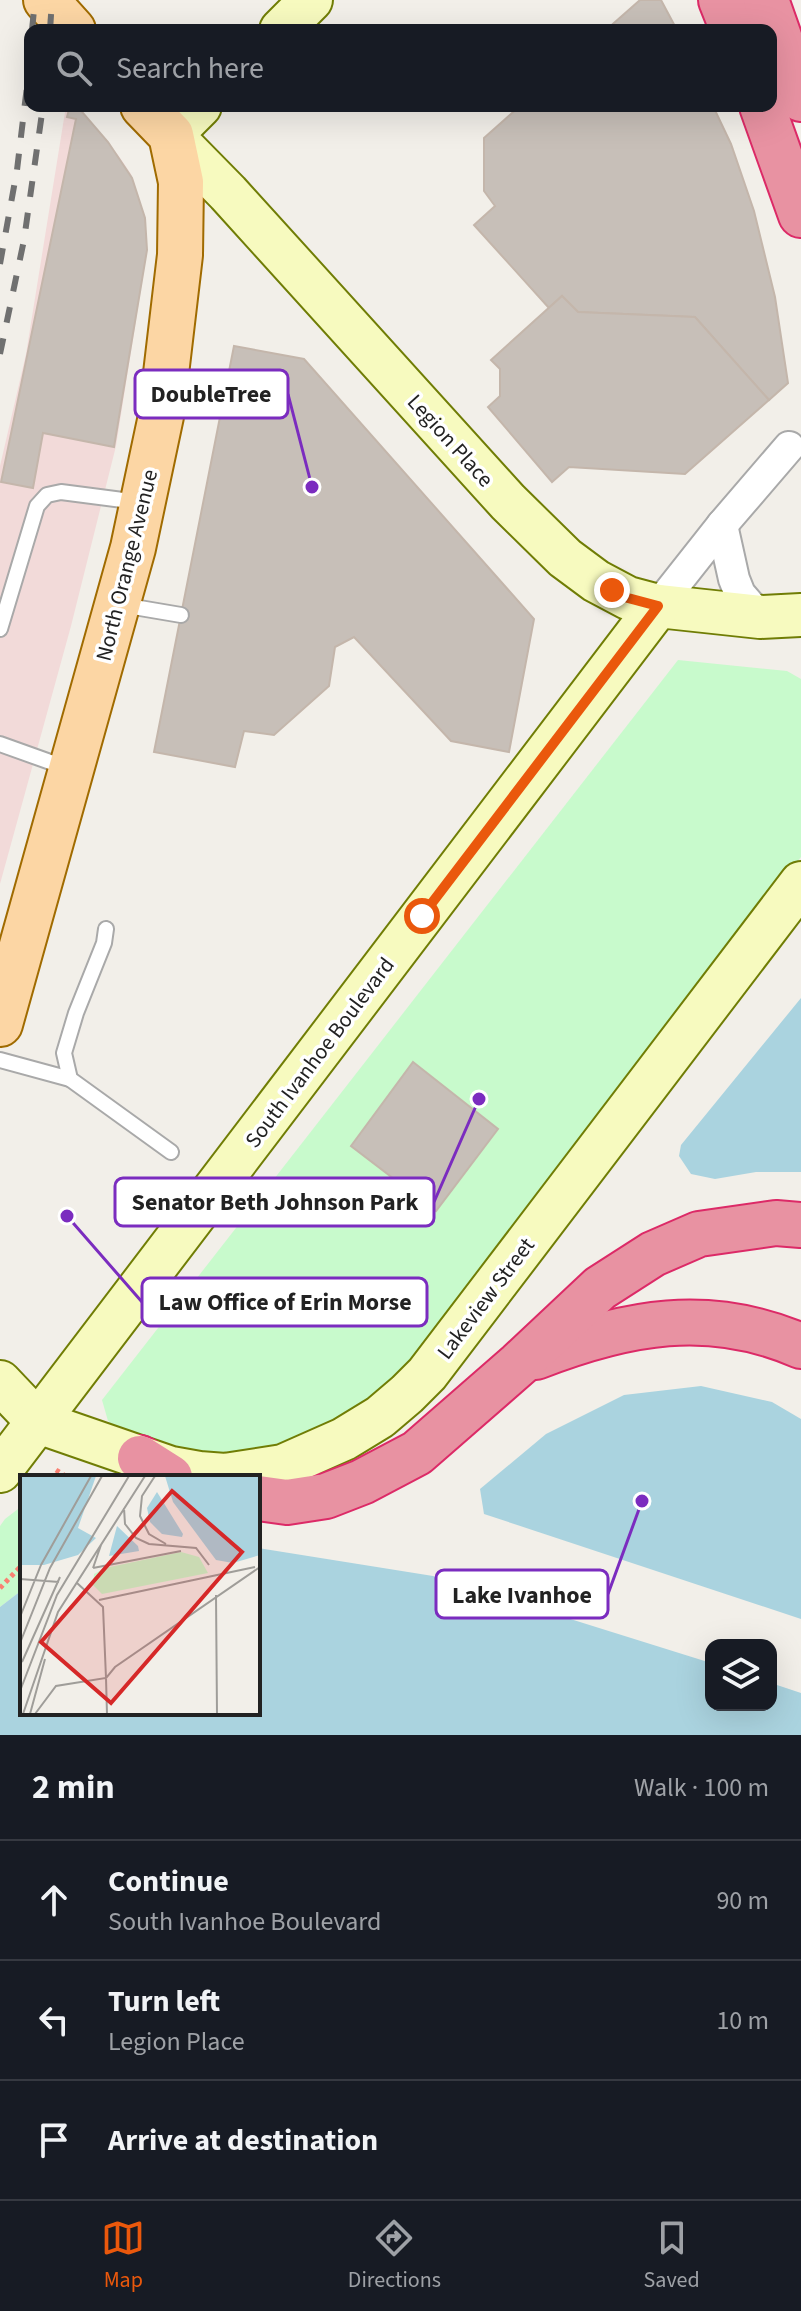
<!DOCTYPE html>
<meta charset="utf-8">
<style>
:root{--surface:#171b24;--page:#20242c;--text:#f1f3f6;--muted:#9ea1a6;--line:#363941;--accent:#ea580c}
body{margin:0;font-family:"Source Sans 3",sans-serif;background:var(--page);color:var(--text)}
.controls{position:absolute;right:24px;bottom:24px;display:grid;overflow:hidden;border-radius:16px;box-shadow:0 8px 32px #0002}
.controls button{width:72px;height:72px;display:grid;place-items:center;padding:0;border:0;border-bottom:2px solid var(--line);background:var(--surface);color:var(--text);font:40px sans-serif}
.stop{position:absolute;width:24px;height:24px;margin:-18px;border:6px solid #ea580c;border-radius:50%;background:#fff}
.stop.end{background:#ea580c;border-color:#fff;box-shadow:0 2px 8px #0008}
.list{margin:0;padding:0;list-style:none}
h2{display:flex;justify-content:space-between;align-items:center;height:104px;margin:0;padding:0 32px;font-size:34px}
h2 small{font-size:26px;font-weight:400;color:var(--muted)}
.list li{display:grid;grid-template-columns:52px 1fr auto;gap:24px;align-items:center;box-sizing:border-box;height:120px;padding:0 32px;border-top:2px solid var(--line)}
.list b{display:block;font-size:30px;white-space:nowrap}
.list p{margin:0;font-size:26px;white-space:nowrap;color:var(--muted)}
.list em{font-size:26px;font-style:normal;color:var(--muted)}
.icon{flex:none;width:44px;height:44px;fill:none;stroke:currentColor;stroke-width:2;stroke-linecap:round;stroke-linejoin:round}
.map{position:relative;flex:none;width:801px;height:1735px;overflow:hidden}
.search{position:absolute;background:var(--surface);box-shadow:0 8px 32px #0002;left:24px;right:24px;top:24px;height:88px;display:flex;align-items:center;gap:20px;box-sizing:border-box;padding:0 28px;border-radius:16px;color:var(--muted);font-size:30px}
.sheet{height:464px;background:var(--surface)}
nav{display:flex;justify-content:space-around;align-items:center;box-sizing:border-box;height:112px;border-top:2px solid var(--line);background:var(--surface);font-size:22px;color:var(--muted)}
nav a{display:grid;justify-items:center;gap:4px}
nav .on{color:var(--accent)}
.map>svg:first-child{display:block}
.commercial{fill:#f2dad9}
.park{fill:#c8facc}
.water{fill:#aad3df}
.building{fill:#c7bfb8;stroke:#c4b6ab;stroke-width:2}
.lines{fill:none;stroke-linecap:round;stroke-linejoin:round}
.lane-casing{stroke:#a9a9a9;stroke-width:18}
.street-casing{stroke:#a9a9a9;stroke-width:34}
.secondary-casing{stroke:#707d05;stroke-width:46}
.primary-casing{stroke:#a06b00;stroke-width:48}
.highway-casing{stroke:#dc2a67;stroke-width:48}
.path{stroke:#fa8072;stroke-width:5;stroke-dasharray:4 4;stroke-linecap:butt}
.lane{stroke:#fff;stroke-width:14}
.street{stroke:#fff;stroke-width:30}
.secondary{stroke:#f7fabf;stroke-width:42}
.primary{stroke:#fcd6a4;stroke-width:44}
.highway{stroke:#e892a2;stroke-width:44}
.rail{stroke:#707070;stroke-width:6;stroke-dasharray:16 16;stroke-linecap:butt}
.route{stroke:#ea580c;stroke-width:10}
.labels{text-anchor:middle;stroke-width:7;stroke-linejoin:round;paint-order:stroke}
.street-label{font-size:22px;fill:#222;stroke:#fff}
.inset-road{fill:none;stroke:#9f9d99;stroke-width:2}
.view{fill:#d62828;fill-opacity:0.15;stroke:#d62828;stroke-width:4}
.inset-edge{fill:none;stroke:#222;stroke-width:4}
.leader{fill:none;stroke:#7b2cbf;stroke-width:3}
.callout-dot{fill:#7b2cbf;stroke:#fff;stroke-width:3}
.callout{fill:#fff;stroke:#7b2cbf;stroke-width:3}
.callout-label{font-size:24px;text-anchor:middle;font-weight:bold;fill:#222}
</style>
<div class="map">
<svg width="801" height="1735" viewBox="0 0 801 1735">
<rect width="100%" height="100%" fill="#f2efe9"/>
<polygon class="commercial" points="66,106 75,106 118,155 131,174 140,202 147,251 116,446 71,626 0,884 0,466 26,354"/>
<g class="park">
<polygon points="678,660 787,671 801,679 801,857 441,1342 399,1387 309,1436 255,1453 193,1454 141,1448 108,1421 102,1400"/>
<polygon points="22,1506 22,1590 0,1607 0,1526 5,1519"/>
</g>
<g class="water">
<polygon points="801,998 801,1172 756,1172 715,1179 691,1174 679,1156 681,1145"/>
<polygon points="701,1386 772,1402 801,1419 801,1619 484,1514 480,1489 546,1434 624,1395"/>
<polygon points="258,1548 433,1576 711,1663 711,1705 771,1705 771,1683 801,1693 801,1735 0,1735 0,1607 22,1590 22,1713 258,1713"/>
</g>
<g class="building">
<polygon points="640,0 661,0 677,30 606,30"/>
<polygon points="70,106 77,106 108,142 132,178 145,218 147,250 114,447 43,433 33,488 1,482 76,119 67,117"/>
<polygon points="520,106 713,106 731,144 754,211 775,297 788,383 769,400 695,317 578,312 562,296 549,308 474,225 495,206 484,191 484,138"/>
<polygon points="562,296 578,312 695,317 769,400 685,474 569,467 552,482 488,407 500,396 500,369 491,360"/>
<polygon points="234,346 304,359 534,619 509,752 451,741 354,637 335,647 329,686 274,735 244,731 235,767 154,752"/>
<polygon points="413,1062 498,1129 436,1211 351,1146"/>
</g>
<g class="lines">
<g class="lane-casing">
<g id="lane">
<polyline points="122,605 181,615"/>
<polyline points="0,629 37,506 47,495 61,492 138,502"/>
<polyline points="0,744 67,768"/>
<polyline points="106,929 104,943 76,1013 64,1053 70,1079 171,1152"/>
<polyline points="0,1060 70,1079"/>
</g>
</g>
<g class="street-casing">
<g id="street">
<polyline points="722,525 734,579 740,594 760,617"/>
<polyline points="658,606 722,525 789,447"/>
</g>
</g>
<g class="secondary-casing">
<g id="secondary">
<polyline points="281,30 311,0"/>
<polyline points="200,106 171,135 228,193 508,502 565,558 596,581 628,598 658,606 760,617 801,615"/>
<polyline points="0,1382 38,1422 171,1468 199,1473 225,1475 283,1466 344,1439 380,1417 407,1394 427,1374 801,883"/>
<polyline points="0,1471 658,606"/>
</g>
</g>
<g class="primary-casing">
<g id="primary">
<polyline points="46,0 73,30"/>
<polyline points="0,1024 133,548 161,416 180,255 181,182 171,135 143,106"/>
</g>
</g>
<g class="highway-casing">
<g id="highway">
<polyline points="721,0 733,30"/>
<polyline points="766,0 801,99"/>
<polyline points="762,106 801,215"/>
<path d="M536,1357C626,1322 709,1306 801,1346"/>
<polyline points="140,1458 170,1477"/>
<polyline points="258,1498 287,1502 326,1496 362,1482 417,1453 519,1364 600,1288 653,1254 699,1234 776,1223 801,1225"/>
</g>
</g>
<g class="path">
<polyline points="56,1470 67,1477"/>
<polyline points="0,1588 22,1565"/>
</g>
<use href="#lane" class="lane"/>
<use href="#street" class="street"/>
<use href="#secondary" class="secondary"/>
<use href="#primary" class="primary"/>
<use href="#highway" class="highway"/>
<g class="rail">
<polyline points="32,30 35,0"/>
<polyline points="50,30 52,0"/>
<polyline points="0,264 17,170 30,61"/>
<polyline points="0,354 24,240 43,106"/>
</g>
</g>
<g class="lines">
<polyline class="route" points="422,916 658,606 628,598 612,590"/>
</g>
<g class="labels">
<g class="street-label">
<text transform="translate(451 440) rotate(48)" y="8">Legion Place</text>
<text transform="translate(126 565) rotate(-76)" y="8">North Orange Avenue</text>
<text transform="translate(319 1052) rotate(-53)" y="8">South Ivanhoe Boulevard</text>
<text transform="translate(485 1298) rotate(-53)" y="8">Lakeview Street</text>
</g>
</g>
<g transform="translate(20 1475)">
<rect width="240" height="240" fill="#f2efe9"/>
<path d="M161,77L179,82L188,98L82,119L73,110L74,99L85,93Z" fill="#c8facc"/>
<path d="M0,1H76L58,53L76,63L58,80L24,90H0ZM145,1H240V80L213,88L196,85L153,27ZM137,17L163,59L162,62L142,59L130,47L127,33ZM97,51L118,71L119,76L89,81Z" fill="#aad3df"/>
<path class="inset-road" d="M135,1L122,21L120,41L129,59L146,69M104,33L105,49L116,63L129,69L176,73L189,90M73,93L161,76M73,93L81,70M0,104L39,107M196,120L197,239M79,125L235,92M0,142L21,90L71,1M0,168L30,93L82,1M2,187L40,102M0,216L37,120L109,1M3,239L38,137L125,1M10,239L25,184M15,239L36,211L86,203L83,132L57,108M87,239L86,203L95,192L240,92"/>
<path class="view" d="M152,16L222,77L91,228L21,167Z"/>
<rect width="240" height="240" class="inset-edge"/>
</g>
<path class="leader" d="M312 487L288 394M479 1099L434 1202M67 1216L142 1302M642 1501L608 1594"/>
<g class="callout-dot">
<circle cx="312" cy="487" r="8"/>
<circle cx="479" cy="1099" r="8"/>
<circle cx="67" cy="1216" r="8"/>
<circle cx="642" cy="1501" r="8"/>
</g>
<g class="callout">
<rect x="135" y="370" width="153" height="48" rx="8"/>
<rect x="115" y="1178" width="319" height="48" rx="8"/>
<rect x="142" y="1278" width="285" height="48" rx="8"/>
<rect x="436" y="1570" width="172" height="48" rx="8"/>
</g>
<g class="callout-label">
<text x="211" y="402">DoubleTree</text>
<text x="275" y="1210">Senator Beth Johnson Park</text>
<text x="285" y="1310">Law Office of Erin Morse</text>
<text x="522" y="1603">Lake Ivanhoe</text>
</g>
</svg>
<div class="controls">
<button><svg class="icon" aria-label="layers" viewBox="0 0 24 24"><path d="M12 4l9 5-9 5-9-5zM3 14l9 5 9-5"/></svg></button>
</div>
<div class="stop" style="left:422px;top:916px"></div>
<div class="stop end" style="left:612px;top:590px"></div>
<div class="search"><svg class="icon" aria-label="search" viewBox="0 0 24 24"><circle cx="10" cy="10" r="6"/><path d="M15 15l6 6"/></svg>Search here</div>
</div>
<section class="sheet">
<h2>2 min<small>Walk · 100 m</small></h2>
<ul class="list">
<li><svg class="icon" aria-label="ahead" viewBox="0 0 24 24"><path d="M12 20V5M6 11l6-6 6 6"/></svg><div><b>Continue</b><p>South Ivanhoe Boulevard</p></div><em>90 m</em></li>
<li><svg class="icon" aria-label="left" viewBox="0 0 24 24"><path d="M17 20v-9H6M10 6l-5 5 5 5"/></svg><div><b>Turn left</b><p>Legion Place</p></div><em>10 m</em></li>
<li><svg class="icon" aria-label="arrive" viewBox="0 0 24 24"><path d="M6 21V4h12l-3 4 3 4H6"/></svg><div><b>Arrive at destination</b></div></li>
</ul>
</section>
<nav>
<a class="on"><svg class="icon" aria-label="map" viewBox="0 0 24 24"><path d="M3 6l6-2 6 2 6-2v14l-6 2-6-2-6 2zM9 4v14M15 6v14"/></svg>Map</a>
<a><svg class="icon" aria-label="directions" viewBox="0 0 24 24"><path d="M12 3l9 9-9 9-9-9zM9 14v-3h6M13 9l2 2-2 2"/></svg>Directions</a>
<a><svg class="icon" aria-label="saved" viewBox="0 0 24 24"><path d="M7 4h10v16l-5-4-5 4z"/></svg>Saved</a>
</nav>
